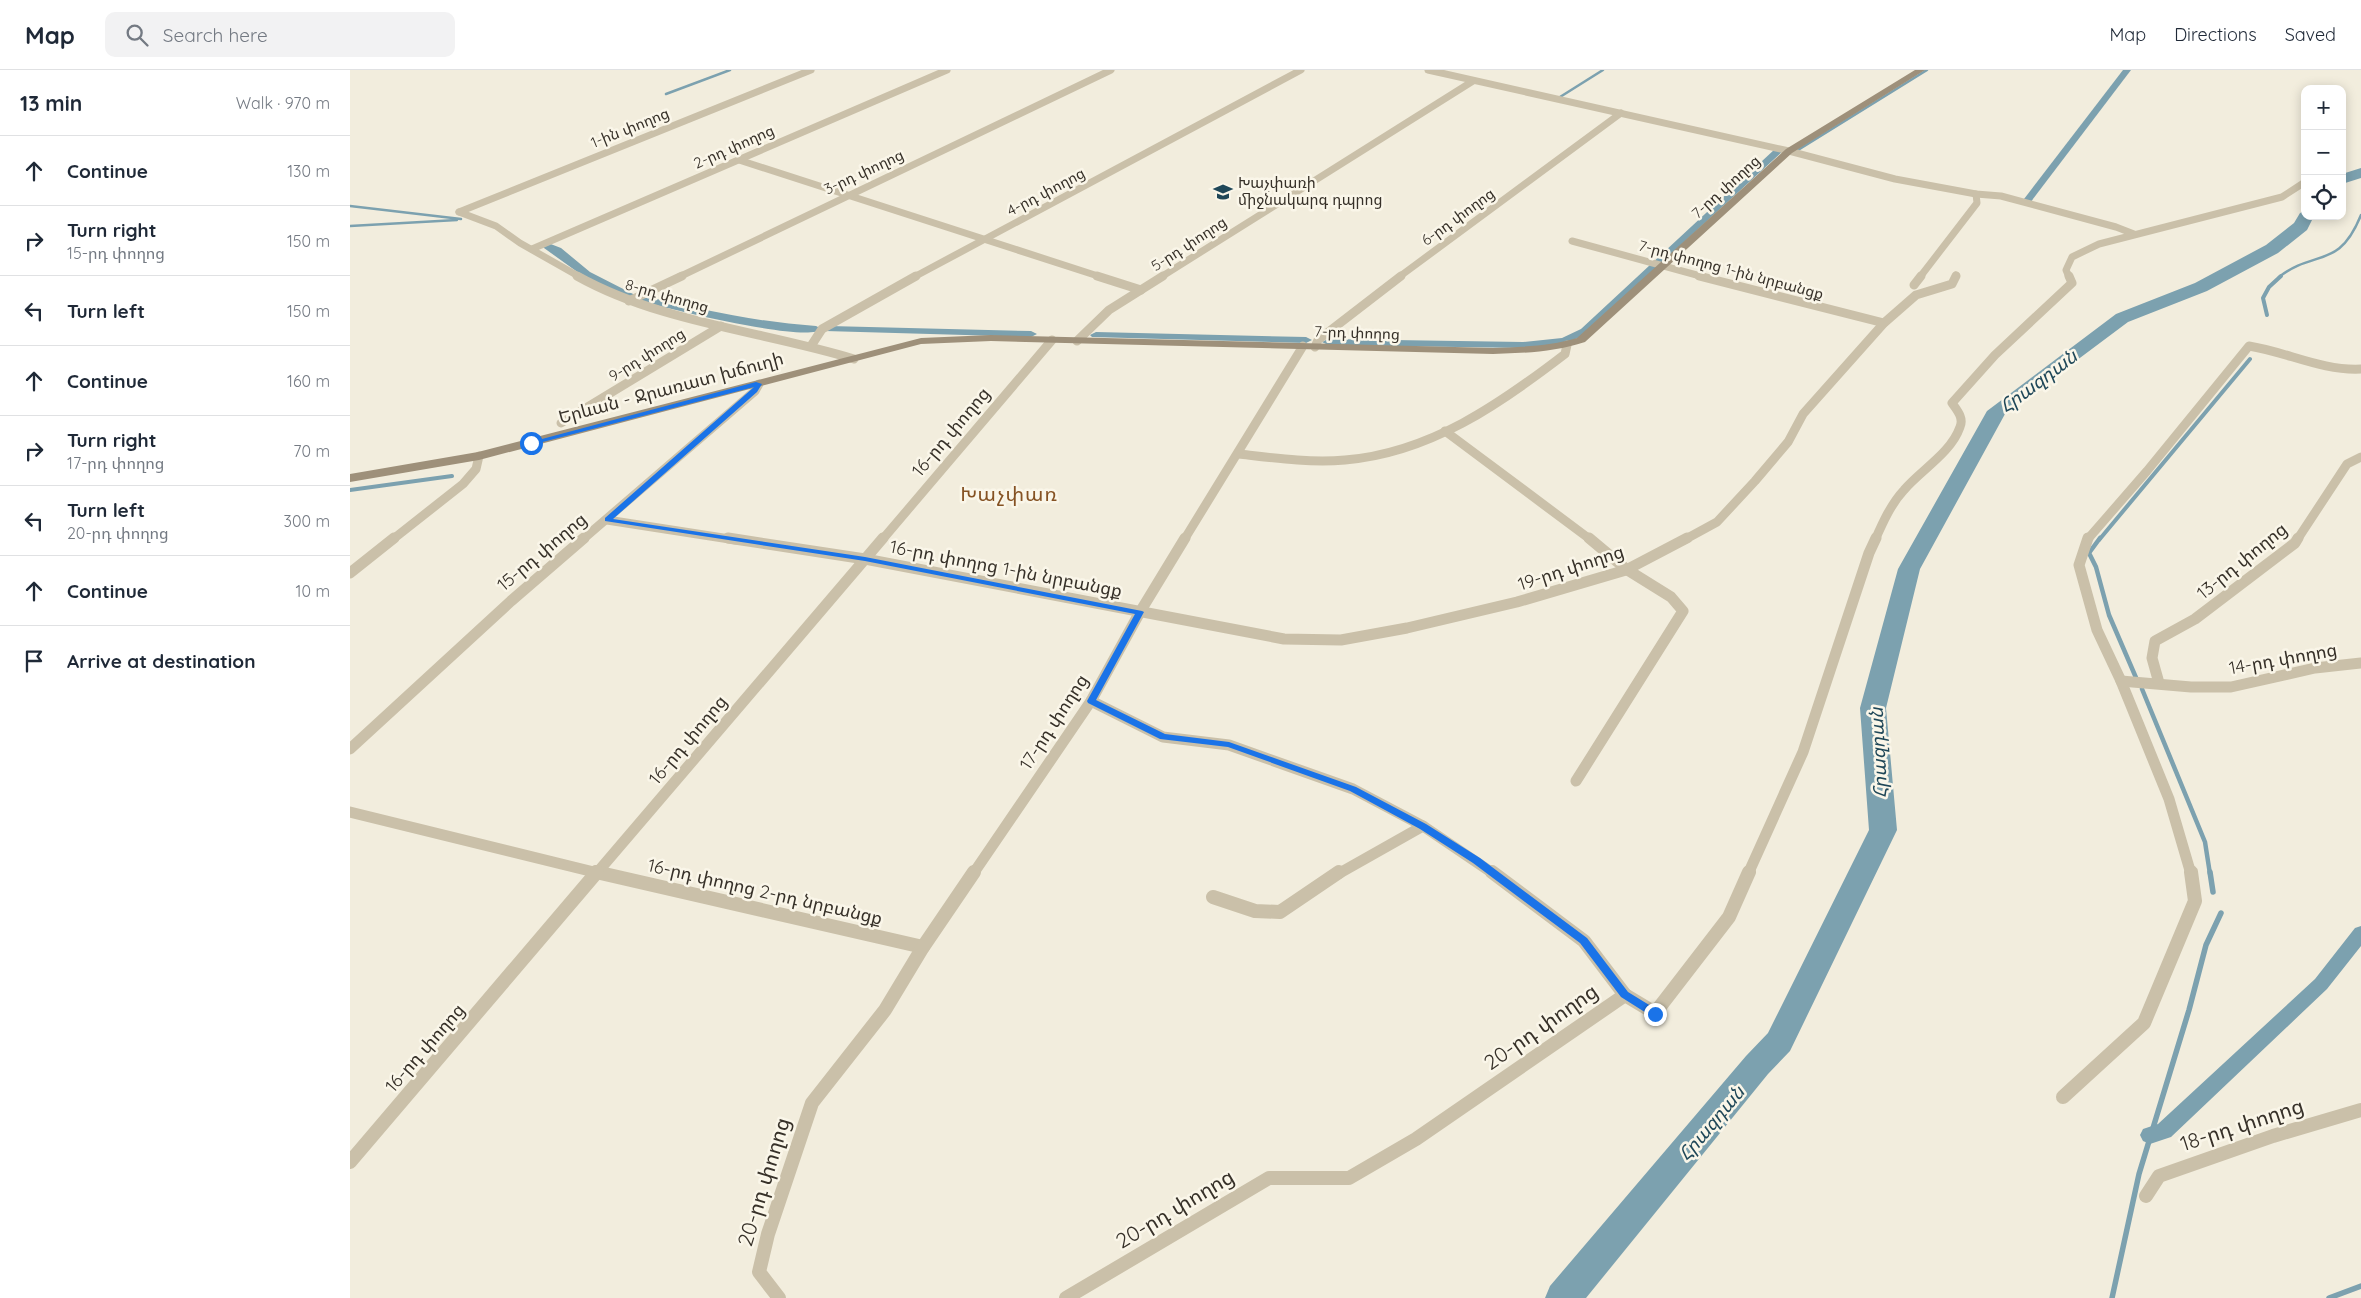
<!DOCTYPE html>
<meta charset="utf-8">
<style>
:root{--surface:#fff;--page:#f2f2f3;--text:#1f2937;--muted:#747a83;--line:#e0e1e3}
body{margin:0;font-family:Quicksand,"Noto Sans Armenian",sans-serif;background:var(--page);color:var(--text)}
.controls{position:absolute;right:15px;top:15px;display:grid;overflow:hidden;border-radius:10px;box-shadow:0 2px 12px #0003}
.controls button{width:45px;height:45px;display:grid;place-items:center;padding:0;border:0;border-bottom:1px solid var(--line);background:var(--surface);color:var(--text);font:25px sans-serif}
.stop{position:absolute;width:15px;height:15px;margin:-11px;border:4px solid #1a73e8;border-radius:50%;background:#fff}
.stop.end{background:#1a73e8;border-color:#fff;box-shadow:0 1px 5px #0008}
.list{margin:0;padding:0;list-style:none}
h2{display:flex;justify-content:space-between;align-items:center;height:65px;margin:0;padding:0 20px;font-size:21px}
h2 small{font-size:16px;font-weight:400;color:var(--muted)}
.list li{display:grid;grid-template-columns:32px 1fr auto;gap:15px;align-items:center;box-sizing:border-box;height:70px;padding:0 20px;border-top:1px solid var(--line)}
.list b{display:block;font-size:19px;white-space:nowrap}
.list p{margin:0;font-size:16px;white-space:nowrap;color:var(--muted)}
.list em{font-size:16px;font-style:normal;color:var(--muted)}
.icon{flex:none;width:28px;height:28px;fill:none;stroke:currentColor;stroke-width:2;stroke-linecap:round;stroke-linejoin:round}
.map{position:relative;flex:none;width:2011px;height:1228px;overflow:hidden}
header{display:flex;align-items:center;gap:30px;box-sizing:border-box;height:70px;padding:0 25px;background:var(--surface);border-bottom:1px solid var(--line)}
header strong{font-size:24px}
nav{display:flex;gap:28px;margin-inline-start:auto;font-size:18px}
.search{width:350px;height:45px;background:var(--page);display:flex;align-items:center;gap:12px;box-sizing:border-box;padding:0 18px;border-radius:10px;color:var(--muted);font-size:19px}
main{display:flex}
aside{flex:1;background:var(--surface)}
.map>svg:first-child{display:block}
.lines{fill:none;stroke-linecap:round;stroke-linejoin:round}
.stream-far3{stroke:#7ca1af;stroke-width:2.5}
.stream-far2{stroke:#7ca1af;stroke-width:4}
.stream-far1{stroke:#7ca1af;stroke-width:4.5}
.stream{stroke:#7ca1af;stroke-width:5.5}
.canal{fill:#7ca1af;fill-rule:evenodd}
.river{fill:#7ca1af;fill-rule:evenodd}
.street-far3{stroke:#cac0a9;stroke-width:7}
.street-far2{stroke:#cac0a9;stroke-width:9}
.street-far1{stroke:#cac0a9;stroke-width:11}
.street{stroke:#cac0a9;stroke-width:14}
.secondary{fill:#9e907a;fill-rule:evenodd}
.route{fill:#1a73e8}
.labels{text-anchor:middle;stroke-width:5;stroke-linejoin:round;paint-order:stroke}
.far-street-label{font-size:15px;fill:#373129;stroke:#faf6e9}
.far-poi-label{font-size:15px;fill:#373129;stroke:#faf6e9;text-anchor:start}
.street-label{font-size:18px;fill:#373129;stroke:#faf6e9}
.water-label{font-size:19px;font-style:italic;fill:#1f4758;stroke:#faf6e9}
.quarter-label{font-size:20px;letter-spacing:1px;fill:#855223;stroke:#faf6e9}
.near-street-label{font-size:21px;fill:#373129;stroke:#faf6e9}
</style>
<header>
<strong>Map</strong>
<div class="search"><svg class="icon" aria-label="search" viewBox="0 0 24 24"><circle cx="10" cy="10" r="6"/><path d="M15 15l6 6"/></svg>Search here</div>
<nav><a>Map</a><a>Directions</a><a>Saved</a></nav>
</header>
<main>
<aside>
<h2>13 min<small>Walk · 970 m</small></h2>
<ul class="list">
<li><svg class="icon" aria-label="ahead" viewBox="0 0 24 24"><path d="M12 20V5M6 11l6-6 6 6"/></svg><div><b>Continue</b></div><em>130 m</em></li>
<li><svg class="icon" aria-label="right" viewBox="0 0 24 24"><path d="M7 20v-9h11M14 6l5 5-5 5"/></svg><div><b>Turn right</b><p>15-րդ փողոց</p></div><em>150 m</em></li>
<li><svg class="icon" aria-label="left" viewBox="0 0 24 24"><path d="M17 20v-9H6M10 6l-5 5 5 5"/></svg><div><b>Turn left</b></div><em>150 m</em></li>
<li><svg class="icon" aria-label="ahead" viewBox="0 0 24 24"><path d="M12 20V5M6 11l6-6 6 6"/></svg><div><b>Continue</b></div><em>160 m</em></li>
<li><svg class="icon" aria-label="right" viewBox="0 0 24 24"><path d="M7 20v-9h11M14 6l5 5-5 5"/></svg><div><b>Turn right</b><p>17-րդ փողոց</p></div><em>70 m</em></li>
<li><svg class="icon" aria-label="left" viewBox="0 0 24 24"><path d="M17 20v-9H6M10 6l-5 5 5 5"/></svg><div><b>Turn left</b><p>20-րդ փողոց</p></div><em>300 m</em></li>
<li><svg class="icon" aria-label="ahead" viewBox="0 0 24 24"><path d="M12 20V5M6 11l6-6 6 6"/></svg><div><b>Continue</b></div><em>10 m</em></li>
<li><svg class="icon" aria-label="arrive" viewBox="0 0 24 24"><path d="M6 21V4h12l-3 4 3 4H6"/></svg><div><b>Arrive at destination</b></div></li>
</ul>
</aside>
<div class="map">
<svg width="2011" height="1228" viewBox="0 0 2011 1228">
<rect width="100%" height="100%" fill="#f2eddd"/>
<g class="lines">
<g class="stream-far3">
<polyline points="316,24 380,0"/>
<polyline points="1210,27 1253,0"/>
<polyline points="1448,80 1577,0"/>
<polyline points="0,136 111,149"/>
<polyline points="0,156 107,150"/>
<path d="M1929,207C1965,179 1989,200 2011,145"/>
</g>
<g class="stream-far2">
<polyline points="1917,245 1913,228 1919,217 1931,206"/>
<polyline points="0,420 102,406"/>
<polyline points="1749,470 1900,289"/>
</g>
<g class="stream-far1">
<polyline points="1750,468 1739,483 1746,497 1759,545 1787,610"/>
<polyline points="1792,619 1855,772 1860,804"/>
</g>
<g class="stream">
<polyline points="1860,802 1863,822"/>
<polyline points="1762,1228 1789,1104 1839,940 1856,875 1871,843"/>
<polyline points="1979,1228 2011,1216"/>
</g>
<g class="canal">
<polygon points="1773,0 1781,0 1680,133 1674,133 1674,129"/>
<polygon points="1425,79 1433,81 1309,195 1308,198 1239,263 1214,274 1173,278 978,275 972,272 978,269 1173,272 1212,268 1231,259"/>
<polygon points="198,173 211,178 240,202 285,225 280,228 276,227 233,206 194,178 193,176"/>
<path d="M290,225C349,239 406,252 466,256L472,259C457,274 312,237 286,230V226Z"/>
<polygon points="479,256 681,261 687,264 681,267 475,261 473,259"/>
<polygon points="746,262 956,267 962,270 956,273 742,267 740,265"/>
<polygon points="2011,856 2011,876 1977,919 1821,1067 1800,1074 1793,1071 1790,1065 1793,1059 1808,1054 1965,909 2005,858"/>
</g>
<g class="river">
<polygon points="2011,98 2011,108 1992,114 1992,104"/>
<polygon points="1955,141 1955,146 1964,146 1957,160 1928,183 1857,221 1778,252 1655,344 1570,499 1536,638 1547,760 1440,981 1418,1004 1236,1228 1195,1228 1200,1216 1396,986 1418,963 1519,760 1510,638 1548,499 1637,341 1766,244 1845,213 1916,175 1944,153 1950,143"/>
</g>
<g class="street-far3">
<polyline points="1078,0 1439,81 1545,109 1626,124 1651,126 1766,157 1784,164"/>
<polyline points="389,90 751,207"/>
<polyline points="109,142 146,156 170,173 230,207"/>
<polyline points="109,142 461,0"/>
<polyline points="1222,171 1354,207"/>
<polyline points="182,179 597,0"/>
<polyline points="329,207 761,0"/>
<polyline points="564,207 951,0"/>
<polyline points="811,207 1123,11"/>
<polyline points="1049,207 1271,43"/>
<polyline points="1570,207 1627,133 1626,124"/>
<polyline points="1605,207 1606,205"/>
<polyline points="1719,207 1716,200 1722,187 1749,174 1932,127 1955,112"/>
</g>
<g class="street-far2">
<path d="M227,206C311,253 413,261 504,289"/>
<polyline points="747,206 791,220"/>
<polyline points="1349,206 1534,253"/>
<polyline points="1564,215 1571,206"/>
<polyline points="279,231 332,206"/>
<polyline points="727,271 759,240 813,206"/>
<polyline points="461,276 472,259 566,206"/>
<polyline points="965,277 968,270 1051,206"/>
<polyline points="211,353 371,256"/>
<polyline points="1095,361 1241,470"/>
<path d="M889,384C924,388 960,393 995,390C1080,383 1150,334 1215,284L1217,275"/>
<polyline points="257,450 386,470"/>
<polyline points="42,470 113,414 126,399 129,386"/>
<polyline points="232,470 405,321 409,314"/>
<polyline points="532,470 702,270"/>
<polyline points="834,470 953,276"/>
<polyline points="1334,470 1367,452 1405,411 1438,372 1453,344 1534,253 1566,225 1602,214 1606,206"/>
<path d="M1525,470C1533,452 1541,434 1554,420C1571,400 1601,383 1610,357C1614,348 1607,340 1602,333L1645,285L1722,213L1719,206"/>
<path d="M1737,470L1797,401L1899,276C1937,282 1972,301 2011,299"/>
<polyline points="1947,470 1997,394 2011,387"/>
</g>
<g class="street-far1">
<polyline points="378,468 515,489 934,569 991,570 1057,558 1167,532 1276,500 1337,468"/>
<polyline points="1738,468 1729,495 1747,560 1771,611 1819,729 1841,804"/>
<polyline points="0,503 44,468"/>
<polyline points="1771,611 1841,617 1881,617 1965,598 2011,593"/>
<polyline points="1809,613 1802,588 1805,571 1845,549 1945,473 1948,468"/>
<polyline points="741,631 813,667 879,675 1003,719 1073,756 1144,804"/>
<polyline points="0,679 161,531 234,468"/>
<polyline points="1226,711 1333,541 1321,527 1276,499 1239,468"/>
<polyline points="0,742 252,804"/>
<polyline points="246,804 533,468"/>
<polyline points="623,804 741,631 790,542 835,468"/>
<polyline points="988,804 1073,756"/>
<polyline points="1398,804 1453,682 1519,483 1526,468"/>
</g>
<g class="street">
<polyline points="246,802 573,877"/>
<polyline points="863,827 905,841 930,842 989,802"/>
<polyline points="1275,925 1305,943 1379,847 1399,802"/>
<polyline points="1713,1027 1794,953 1845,831 1841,802"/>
<polyline points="0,1092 247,802"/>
<polyline points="1796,1126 1809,1106 1923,1066 2011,1040"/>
<polyline points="429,1228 409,1202 418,1164 462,1033 535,940 573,877 624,802"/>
<polyline points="716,1228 919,1108 999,1108 1066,1069 1275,925 1234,871 1142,802"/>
</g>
<path class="secondary" d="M1565,0H1575L1442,83L1235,272C1205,282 1175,283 1143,284L641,271L571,274L129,390L0,412V404L128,382L571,268L641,265L1143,278C1172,277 1200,276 1227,268L1436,79Z"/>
</g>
<polygon class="route" points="406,312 412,314 407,322 263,449 515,487 792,541 794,542 746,630 815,664 879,672 1006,717 1076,754 1130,788 1237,868 1278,922 1309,941 1309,946 1301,946 1271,927 1230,873 1123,793 1070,759 1000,721 878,677 810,669 738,633 737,631 785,544 515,491 255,451 255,448 404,317 181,375 177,373"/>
<defs>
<g id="school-bare" transform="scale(1.5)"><path d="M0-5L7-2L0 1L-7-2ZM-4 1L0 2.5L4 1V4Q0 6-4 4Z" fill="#1f4758" stroke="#faf6e9" stroke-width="2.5" paint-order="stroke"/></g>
</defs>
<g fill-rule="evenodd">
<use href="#school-bare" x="873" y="122"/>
</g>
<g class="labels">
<g class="far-street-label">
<text transform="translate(280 58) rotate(-22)" y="5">1-ին փողոց</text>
<text transform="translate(384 77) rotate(-24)" y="5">2-րդ փողոց</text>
<text transform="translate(514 102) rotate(-25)" y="5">3-րդ փողոց</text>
<text transform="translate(1376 117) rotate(-42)" y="5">7-րդ փողոց</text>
<text transform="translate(696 122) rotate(-28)" y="5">4-րդ փողոց</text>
<text transform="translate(1108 147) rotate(-36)" y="5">6-րդ փողոց</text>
<text transform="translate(839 174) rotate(-33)" y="5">5-րդ փողոց</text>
<text transform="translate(1381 200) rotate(15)" y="5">7-րդ փողոց 1-ին նրբանցք</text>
<text transform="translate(317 226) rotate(16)" y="5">8-րդ փողոց</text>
<text transform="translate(1007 263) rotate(2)" y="5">7-րդ փողոց</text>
<text transform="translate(297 285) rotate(-32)" y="5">9-րդ փողոց</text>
</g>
<g class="far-poi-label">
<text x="888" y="118">Խաչփառի<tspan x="888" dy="17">միջնակարգ դպրոց</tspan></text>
</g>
<g class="street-label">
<text transform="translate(321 318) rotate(-15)" y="6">Երևան - Ջրառատ խճուղի</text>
<text transform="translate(601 362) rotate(-50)" y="6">16-րդ փողոց</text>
<text transform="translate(192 482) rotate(-40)" y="6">15-րդ փողոց</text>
<text transform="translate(1892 491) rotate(-39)" y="6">13-րդ փողոց</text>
<text transform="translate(1221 498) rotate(-18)" y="6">19-րդ փողոց</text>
<text transform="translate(656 499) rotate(11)" y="6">16-րդ փողոց 1-ին նրբանցք</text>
<text transform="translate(1933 589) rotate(-10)" y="6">14-րդ փողոց</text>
<text transform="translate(704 652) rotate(-57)" y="6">17-րդ փողոց</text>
<text transform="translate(338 670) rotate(-50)" y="6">16-րդ փողոց</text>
<text transform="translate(415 822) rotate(13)" y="6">16-րդ փողոց 2-րդ նրբանցք</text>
<text transform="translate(75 978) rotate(-49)" y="6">16-րդ փողոց</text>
</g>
<g class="water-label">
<text transform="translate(1688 311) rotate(-37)" y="7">Հրազդան</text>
<text transform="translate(1528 683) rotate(-93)" y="7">Հրազդան</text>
<text transform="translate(1361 1053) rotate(-50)" y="7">Հրազդան</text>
</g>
<g class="quarter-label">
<text x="659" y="431">Խաչփառ</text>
</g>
<g class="near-street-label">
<text transform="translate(1191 957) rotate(-35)" y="7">20-րդ փողոց</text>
<text transform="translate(1892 1055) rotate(-18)" y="7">18-րդ փողոց</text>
<text transform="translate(414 1112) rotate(-73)" y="7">20-րդ փողոց</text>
<text transform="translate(825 1139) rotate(-31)" y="7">20-րդ փողոց</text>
</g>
</g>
</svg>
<div class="controls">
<button>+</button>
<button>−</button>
<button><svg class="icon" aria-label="locate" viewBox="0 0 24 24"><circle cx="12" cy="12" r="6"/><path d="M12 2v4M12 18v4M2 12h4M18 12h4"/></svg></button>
</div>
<div class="stop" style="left:181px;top:373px"></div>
<div class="stop end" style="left:1305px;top:944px"></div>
</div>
</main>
